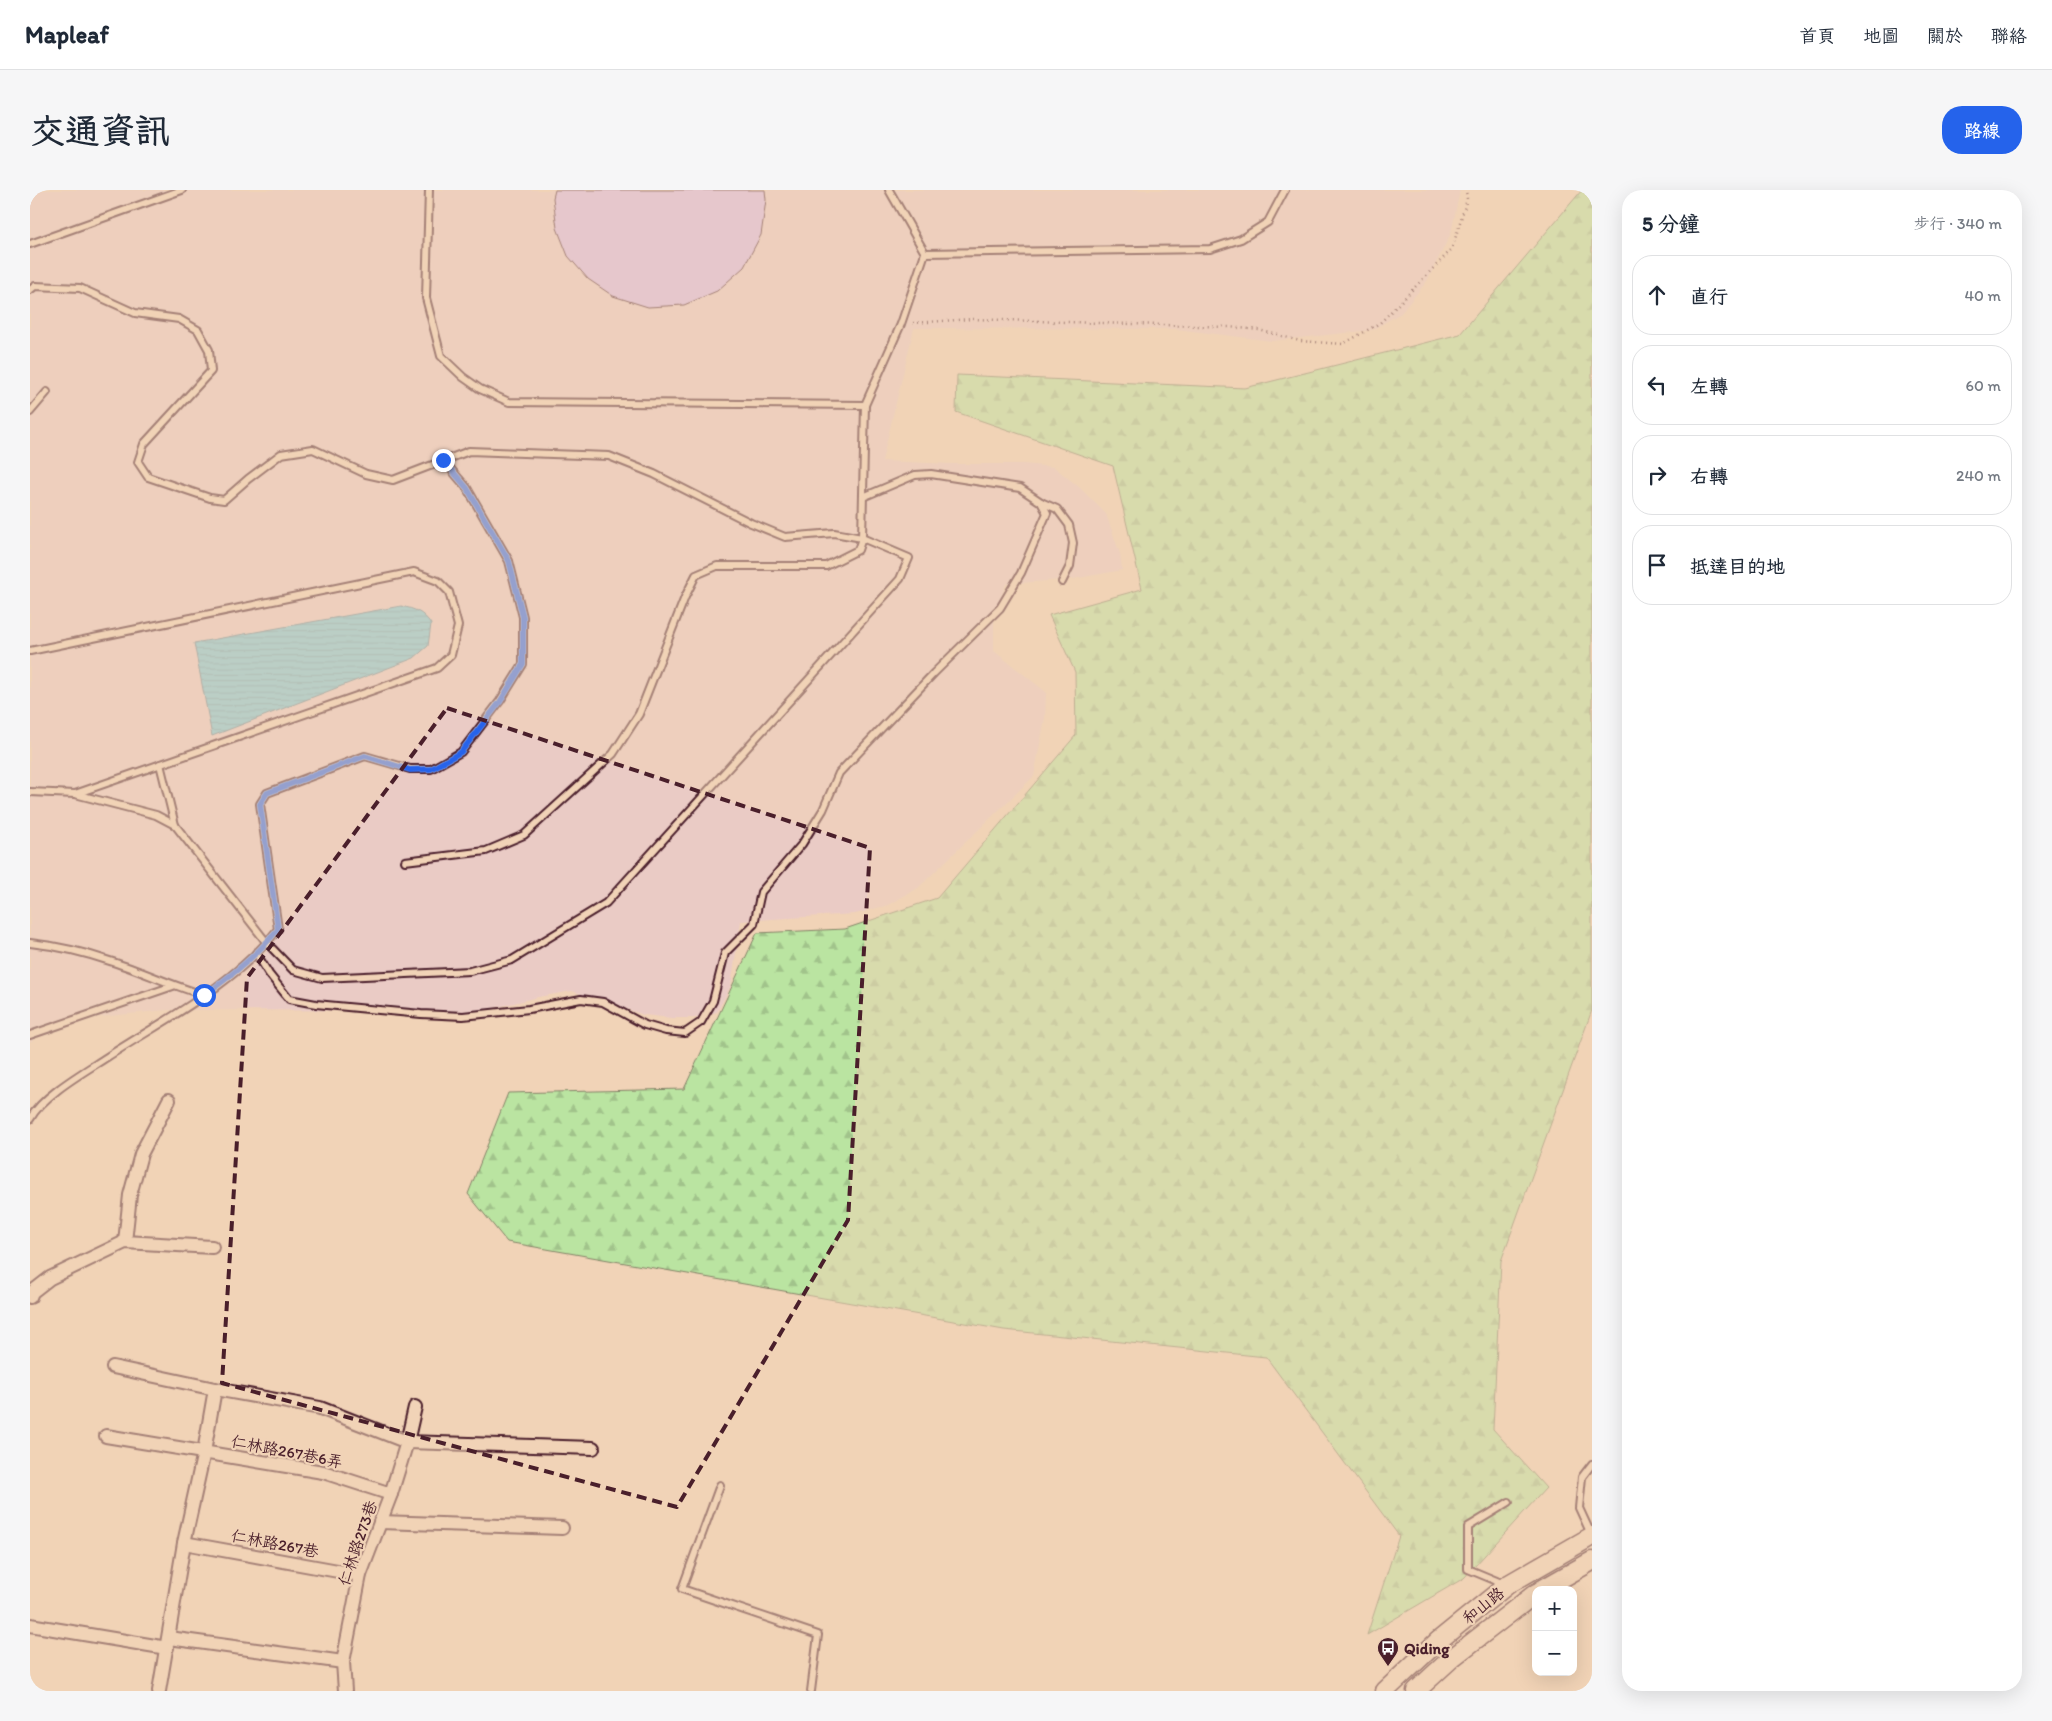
<!DOCTYPE html>
<html lang="zh-TW">
<meta charset="utf-8">
<style>
:root{--surface:#fff;--page:#f6f6f7;--text:#1f2937;--muted:#747a83;--line:#e0e1e3;--accent:#2563eb}
body{margin:0;font-family:Itim,"LXGW WenKai TC",sans-serif;background:var(--page);color:var(--text)}
.controls{position:absolute;right:15px;bottom:15px;display:grid;overflow:hidden;border-radius:10px;box-shadow:0 5px 20px #0002}
.controls button{width:45px;height:45px;display:grid;place-items:center;padding:0;border:0;border-bottom:1px solid var(--line);background:var(--surface);color:var(--text);font:25px sans-serif}
.stop{position:absolute;width:15px;height:15px;margin:-11px;border:4px solid #2563eb;border-radius:50%;background:#fff}
.stop.end{background:#2563eb;border-color:#fff;box-shadow:0 1px 5px #0008}
.list{margin:0;padding:0;list-style:none}
h2{display:flex;justify-content:space-between;align-items:center;height:65px;margin:0;padding:0 20px;font-size:21px}
h2 small{font-size:16px;font-weight:400;color:var(--muted)}
.list li{display:grid;grid-template-columns:32px 1fr auto;gap:15px;align-items:center;box-sizing:border-box;height:80px;margin:0 10px 10px;padding:0 10px;border:1px solid var(--line);border-radius:20px}
.list b{display:block;font-size:19px;white-space:nowrap}
.list em{font-size:16px;font-style:normal;color:var(--muted)}
.icon{flex:none;width:28px;height:28px;fill:none;stroke:currentColor;stroke-width:2;stroke-linecap:round;stroke-linejoin:round}
.map{position:relative;flex:none;width:1562px;height:1501px;overflow:hidden;border-radius:20px}
header{display:flex;align-items:center;gap:30px;box-sizing:border-box;height:70px;padding:0 25px;background:var(--surface);border-bottom:1px solid var(--line)}
header strong{font-size:24px}
nav{display:flex;gap:28px;margin-inline-start:auto;font-size:18px}
.intro{display:flex;align-items:center;justify-content:space-between;box-sizing:border-box;height:120px;padding:0 30px}
h1{margin:0;font-size:35px}
.button{padding:12px 22px;border-radius:20px;background:var(--accent);color:#fff;font-size:18px;font-weight:700}
main{display:flex;gap:30px;padding:0 30px}
aside{flex:1;background:var(--surface);border-radius:20px;box-shadow:0 5px 20px #0002}
.map>svg:first-child{display:block}
.built{fill:#eacbc5}
.forest{fill:url(#forest-firs);stroke:#828266}
.water{fill:url(#water-rules);stroke:#678493}
.building{fill:#d9b9e6;stroke:#4a1f2b}
.lines{fill:none;stroke-linecap:round;stroke-linejoin:round}
.lane-casing{stroke:#4a1f2b;stroke-width:10}
.street-casing{stroke:#4a1f2b;stroke-width:16}
.secondary-casing{stroke:#4a1f2b;stroke-width:21}
.path{stroke:#4a1f2b;stroke-width:2.5;stroke-dasharray:1 4;stroke-linecap:butt}
.lane{stroke:#f1d3b7;stroke-width:6}
.street{stroke:#f1d3b7;stroke-width:12}
.secondary{stroke:#f1d3b7;stroke-width:18}
.route{stroke:#2563eb;stroke-width:6}
.marked{fill:none;stroke:#4a1f2b;stroke-width:4;stroke-dasharray:10 6;stroke-linejoin:round}
.labels{text-anchor:middle;stroke-width:4.5;stroke-linejoin:round;paint-order:stroke}
.street-label{font-size:16px;fill:#4a1f2b;stroke:#f1d3b7}
.poi-label{font-size:16px;font-weight:bold;fill:#4a1f2b;stroke:#f1d3b7;text-anchor:start}
</style>
<header>
<strong>Mapleaf</strong>
<nav><a>首頁</a><a>地圖</a><a>關於</a><a>聯絡</a></nav>
</header>
<div class="intro"><h1>交通資訊</h1><a class="button">路線</a></div>
<main>
<div class="map">
<svg width="1562" height="1501" viewBox="0 0 1562 1501">
<defs>
<pattern id="forest-firs" width="22" height="20" patternUnits="userSpaceOnUse" patternTransform="scale(1.25)"><rect width="22" height="20" fill="#bae4a1"/><path d="M5 1l3.5 6h-7zM16 11l3.5 6h-7z" fill="#a1c38b"/></pattern>
<pattern id="water-rules" width="6" height="5" patternUnits="userSpaceOnUse" patternTransform="scale(1.25)"><rect width="6" height="5" fill="#7ac8d8"/><path d="M0 2.5h6" fill="none" stroke="#6babba"/></pattern>
</defs>
<rect width="100%" height="100%" fill="#f1d3b7"/>
<filter id="ink" filterUnits="userSpaceOnUse"><feTurbulence type="fractalNoise" baseFrequency=".02" numOctaves="2"/><feDisplacementMap in="SourceGraphic" scale="10" xChannelSelector="R" yChannelSelector="G"/><feConvolveMatrix kernelMatrix="1 2 1 2 8 2 1 2 1" color-interpolation-filters="sRGB"/></filter>
<g filter="url(#ink)">
<polygon class="built" points="0,0 1430,0 1421,43 1397,91 1371,123 1342,140 1242,151 1146,139 884,138 852,271 922,274 993,274 1024,277 1049,297 1076,324 1090,364 1092,380 1043,389 976,394 964,427 964,461 1016,502 1015,528 1004,586 888,698 858,715 825,724 711,731 701,796 687,822 664,828 642,828 614,825 542,801 508,807 452,821 137,820 31,831 0,852"/>
<polygon class="forest" points="1552,0 1562,0 1562,820 1471,1071 1463,1239 1516,1298 1434,1388 1337,1445 1369,1346 1236,1167 974,1140 477,1052 438,1004 478,903 654,899 727,743 815,739 907,708 1046,545 1045,482 1019,425 1112,399 1083,276 926,222 927,185 1215,198 1430,144"/>
<path class="water" d="M371,416C385,419 393,422 401,434L398,456L384,468L182,546L164,453Z"/>
<polygon class="building" points="525,0 735,0 736,10 731,45 714,77 687,101 654,115 618,117 583,106 558,89 538,66 527,38 523,8"/>
<g class="lines">
<g class="lane-casing">
<g id="lane">
<polyline points="399,0 396,108 411,166 433,187 450,199 479,212 835,215"/>
<polyline points="0,54 152,0"/>
<polyline points="895,63 1180,59 1211,49 1238,32 1255,0"/>
<polyline points="0,100 5,96 50,98 105,123 149,129 168,140 179,160 181,181 114,254 108,272 118,287 180,308 194,310 218,289 251,264 283,259 336,284 363,290 439,261 579,266 624,284 721,333 755,347 804,343 832,348 879,368 870,389 576,713 482,770 440,781 292,788 263,780 237,753 145,635 126,625 45,604"/>
<polyline points="0,222 17,202"/>
<polyline points="1011,312 1027,319 1039,335 1043,353 1040,376 1032,392"/>
<polyline points="0,461 384,382 408,391 419,402 428,436 421,465 407,478 45,604 0,602"/>
<polyline points="130,574 145,635"/>
<polyline points="375,671 456,661 494,645 583,564 609,524 655,407 666,385 687,376 796,376 828,360 832,348 835,215 871,134 895,63 859,0"/>
<path d="M0,753C28,756 57,763 83,772C114,782 143,796 174,805"/>
<polyline points="226,763 239,784 259,809 286,814 391,824 433,826 499,819 551,809 573,812 615,835 636,841 655,843 671,832 683,811 695,763 724,734 731,702 772,654 793,620 809,583 904,483 970,418 991,383 1017,323 1011,312 990,298 901,284 885,285 833,307"/>
<polyline points="0,845 143,796"/>
<path d="M0,929C13,905 54,882 77,867C136,829 204,795 248,739L230,614L237,603L335,566L380,579H401L431,562L470,511L493,474V427L479,371L437,298L413,270"/>
<polyline points="690,1295 652,1399 788,1445 781,1501"/>
<polyline points="1561,1344 1549,1318 1552,1287 1562,1274"/>
<polyline points="1474,1394 1438,1379 1438,1337 1479,1312"/>
</g>
</g>
<g class="street-casing">
<g id="street">
<polyline points="95,1052 100,1005 111,964 139,910"/>
<polyline points="0,1107 2,1102 20,1088 95,1052 182,1057"/>
<polyline points="83,1177 185,1199 290,1218 377,1252 563,1258"/>
<polyline points="76,1246 293,1282 361,1304"/>
<polyline points="350,1332 532,1338"/>
<polyline points="154,1353 330,1385"/>
<polyline points="0,1435 137,1458"/>
<polyline points="139,1448 313,1472"/>
<polyline points="129,1501 154,1353 174,1262 185,1199"/>
<polyline points="315,1501 313,1472 330,1385 361,1304 377,1252 385,1217"/>
</g>
</g>
<g class="secondary-casing">
<g id="secondary">
<polyline points="1511,1400 1562,1371"/>
<polyline points="1355,1501 1408,1451 1477,1395 1562,1346"/>
<polyline points="1386,1501 1422,1468 1506,1403"/>
</g>
</g>
<polyline class="path" points="883,133 941,129 1199,137 1229,140 1270,151 1313,154 1350,133 1422,59 1437,9 1436,0"/>
<use href="#lane" class="lane"/>
<use href="#street" class="street"/>
<use href="#secondary" class="secondary"/>
</g>
</g>
<g class="lines" filter="url(#ink)">
<path class="route" d="M174,805C201,786 228,765 248,739L230,614L237,603L335,566L380,580L401,579L431,562L470,512L493,474V427L479,371L437,298L413,270"/>
</g>
<path d="M0 0H1562V1501H0ZM417,518L840,658L818,1030L647,1317L192,1193L217,788Z" fill="#f1d3b7" fill-opacity=".55" fill-rule="evenodd"/>
<path class="marked" d="M417,518L840,658L818,1030L647,1317L192,1193L217,788Z"/>
<defs>
<g id="bus-pin" transform="scale(1.125)"><path d="M0 17L-7.5 6A9.5 9.5 0 1 1 7.5 6Z" fill="#4a1f2b" stroke="#f1d3b7"/><path d="M-5-6H5V4H4V6H2V4H-2V6H-4V4H-5ZM-3.5-4V0h7V-4ZM-3.5 1.2v1.5H-2V1.2ZM2 1.2v1.5H3.5V1.2Z" fill="#fff"/></g>
</defs>
<g fill-rule="evenodd">
<use href="#bus-pin" x="1358" y="1458"/>
</g>
<g class="labels">
<g class="street-label">
<text transform="translate(257 1261) rotate(11)" y="6">仁林路267巷6弄</text>
<text transform="translate(245 1353) rotate(11)" y="6">仁林路267巷</text>
<text transform="translate(327 1353) rotate(-71)" y="6">仁林路273巷</text>
<text transform="translate(1453 1415) rotate(-39)" y="6">和山路</text>
</g>
<g class="poi-label">
<text x="1374" y="1464">Qiding</text>
</g>
</g>
</svg>
<div class="controls">
<button>+</button>
<button>−</button>
</div>
<div class="stop" style="left:174px;top:805px"></div>
<div class="stop end" style="left:413px;top:270px"></div>
</div>
<aside>
<h2>5 分鐘<small>步行 · 340 m</small></h2>
<ul class="list">
<li><svg class="icon" aria-label="ahead" viewBox="0 0 24 24"><path d="M12 20V5M6 11l6-6 6 6"/></svg><div><b>直行</b></div><em>40 m</em></li>
<li><svg class="icon" aria-label="left" viewBox="0 0 24 24"><path d="M17 20v-9H6M10 6l-5 5 5 5"/></svg><div><b>左轉</b></div><em>60 m</em></li>
<li><svg class="icon" aria-label="right" viewBox="0 0 24 24"><path d="M7 20v-9h11M14 6l5 5-5 5"/></svg><div><b>右轉</b></div><em>240 m</em></li>
<li><svg class="icon" aria-label="arrive" viewBox="0 0 24 24"><path d="M6 21V4h12l-3 4 3 4H6"/></svg><div><b>抵達目的地</b></div></li>
</ul>
</aside>
</main>
